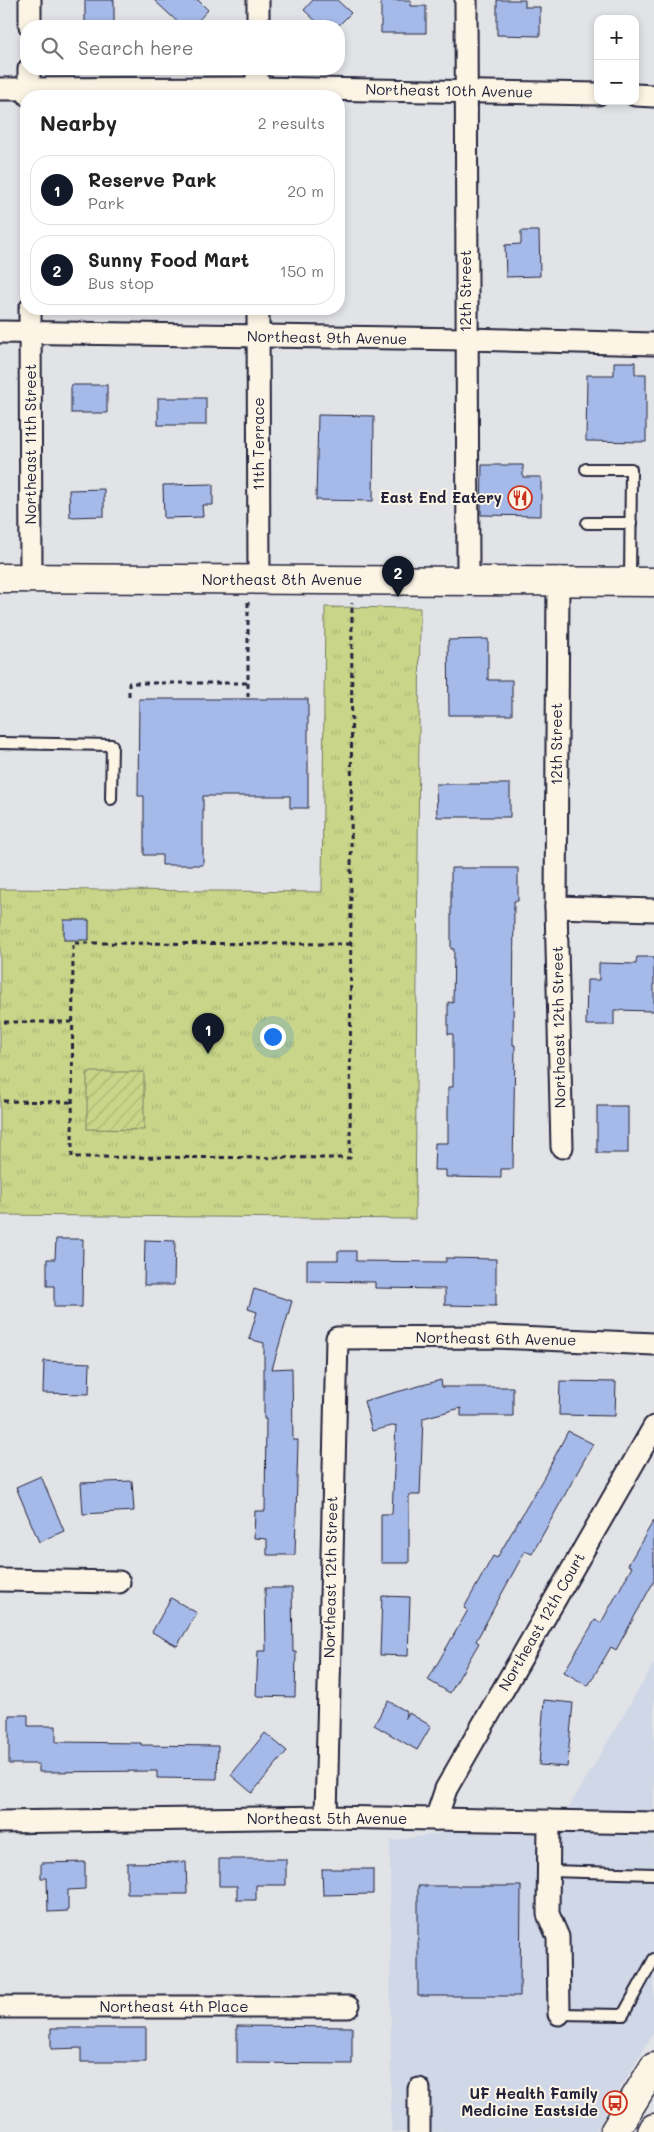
<!DOCTYPE html>
<meta charset="utf-8">
<style>
:root{--surface:#fff;--page:#f6f6f6;--text:#222;--muted:#767676;--line:#e0e0e0;--accent:#111827}
body{margin:0;font-family:Mali,sans-serif;background:var(--page);color:var(--text)}
.controls{position:absolute;right:15px;top:15px;display:grid;overflow:hidden;border-radius:10px;box-shadow:0 2px 8px #0003}
.controls button{width:45px;height:45px;display:grid;place-items:center;padding:0;border:0;border-bottom:1px solid var(--line);background:var(--surface);color:var(--text);font:25px sans-serif}
.you{position:absolute;left:272px;top:1036px;width:18px;height:18px;margin:-12px;border:4px solid #fff;border-radius:50%;background:#1a73e8;box-shadow:0 0 0 8px #1a73e833}
.badge{display:grid;place-items:center;width:32px;height:32px;border-radius:50%;background:var(--accent);color:#fff;font-size:16px;font-weight:700}
.pin{position:absolute;translate:-50% -41px;filter:drop-shadow(0 1px 2px #0008)}
.pin::after{content:'';position:absolute;top:26px;width:18px;height:15px;background:inherit;clip-path:polygon(0 0,100% 0,50% 100%)}
.list{margin:0;padding:0;list-style:none}
h2{display:flex;justify-content:space-between;align-items:center;height:65px;margin:0;padding:0 20px;font-size:21px}
h2 small{font-size:16px;font-weight:400;color:var(--muted)}
.list li{display:grid;grid-template-columns:32px 1fr auto;gap:15px;align-items:center;box-sizing:border-box;height:70px;margin:0 10px 10px;padding:0 10px;border:1px solid var(--line);border-radius:20px}
.list b{display:block;font-size:19px;white-space:nowrap}
.list p{margin:0;font-size:16px;white-space:nowrap;color:var(--muted)}
.list em{font-size:16px;font-style:normal;color:var(--muted)}
.icon{flex:none;width:28px;height:28px;fill:none;stroke:currentColor;stroke-width:2;stroke-linecap:round;stroke-linejoin:round}
.map{position:relative;flex:none;width:654px;height:2132px;overflow:hidden}
.search{position:absolute;background:var(--surface);box-shadow:0 2px 8px #0003;left:20px;top:20px;width:325px;height:55px;display:flex;align-items:center;gap:12px;box-sizing:border-box;padding:0 18px;border-radius:20px;color:var(--muted);font-size:19px}
.panel{position:absolute;background:var(--surface);box-shadow:0 2px 8px #0003;left:20px;top:90px;width:325px;height:225px;border-radius:20px}
.map>svg:first-child{display:block}
.built{fill:#d0d7e7}
.park{fill:url(#park-tufts);stroke:#767c62}
.garden{fill:url(#garden-furrows);stroke:#767c62}
.building{fill:#a6bae9;stroke:#22223b}
.lines{fill:none;stroke-linecap:round;stroke-linejoin:round}
.lane-casing{stroke:#22223b;stroke-width:14}
.street-casing{stroke:#22223b;stroke-width:25}
.secondary-casing{stroke:#22223b;stroke-width:31}
.highway-casing{stroke:#22223b;stroke-width:31}
.path{stroke:#22223b;stroke-width:3;stroke-dasharray:5 4;stroke-linecap:butt}
.lane{stroke:#fcf5e5;stroke-width:10}
.street{stroke:#fcf5e5;stroke-width:21}
.secondary{stroke:#fcf5e5;stroke-width:28}
.highway{stroke:#fcf5e5;stroke-width:28}
.labels{text-anchor:middle;stroke-width:4;stroke-linejoin:round;paint-order:stroke}
.street-label{font-size:15px;fill:#22223b;stroke:#fcf5e5}
.poi-label{font-size:15px;font-weight:bold;fill:#22223b;stroke:#fcf5e5;text-anchor:end}
</style>
<div class="map">
<svg width="654" height="2132" viewBox="0 0 654 2132">
<defs>
<pattern id="park-tufts" width="24" height="20" patternUnits="userSpaceOnUse" patternTransform="scale(1.25)"><rect width="24" height="20" fill="#c9d689"/><path d="M3 7l-1-3M5 7V3M7 7l1-3M15 17l-1-3M17 17v-4M19 17l1-3" fill="none" stroke="#acb777"/></pattern>
<pattern id="garden-furrows" width="10" height="10" patternUnits="userSpaceOnUse" patternTransform="scale(1.25)"><rect width="10" height="10" fill="#c9d689"/><path d="M-1 1l2-2M0 10L10 0M9 11l2-2" fill="none" stroke="#acb777"/></pattern>
</defs>
<rect width="100%" height="100%" fill="#e2e3e6"/>
<filter id="ink" filterUnits="userSpaceOnUse"><feTurbulence type="fractalNoise" baseFrequency=".02" numOctaves="2"/><feDisplacementMap in="SourceGraphic" scale="10" xChannelSelector="R" yChannelSelector="G"/><feConvolveMatrix kernelMatrix="1 2 1 2 8 2 1 2 1" color-interpolation-filters="sRGB"/></filter>
<g filter="url(#ink)">
<polygon class="built" points="654,1663 654,2032 595,2132 391,2132 390,1841 565,1814"/>
<polygon class="park" points="325,607 420,608 415,1219 0,1215 0,889 322,892"/>
<polygon class="garden" points="87,1072 144,1072 144,1130 87,1129"/>
<g class="building">
<rect x="85" y="0" width="29" height="26"/>
<polygon points="154,0 198,0 208,10 193,26 182,26"/>
<polygon points="313,0 337,0 351,13 338,26 321,26 304,10"/>
<polygon points="381,0 411,0 411,6 426,6 426,33 381,33"/>
<polygon points="497,0 525,0 525,7 540,7 540,36 497,35"/>
<polygon points="521,231 539,231 540,276 506,277 505,245 521,244"/>
<polygon points="614,362 635,362 635,374 646,374 646,442 586,441 587,375 614,375"/>
<rect x="71" y="385" width="36" height="28"/>
<rect x="158" y="398" width="48" height="27"/>
<polygon points="318,415 374,416 373,501 316,500"/>
<polygon points="482,465 523,465 523,477 541,477 541,516 481,515"/>
<polygon points="213,484 213,505 202,505 203,517 164,518 163,485"/>
<polygon points="104,489 104,516 70,517 69,490"/>
<polygon points="488,639 488,680 512,680 512,715 449,715 448,640"/>
<polygon points="139,699 308,699 308,808 290,808 290,796 203,796 203,865 162,865 162,855 144,855 144,796 138,796"/>
<polygon points="436,784 510,784 510,817 437,817"/>
<polygon points="451,868 518,868 518,901 514,901 513,1045 515,1045 513,1169 501,1169 501,1178 446,1177 446,1170 434,1170 435,1143 448,1143 448,1087 453,1087 453,1034 448,1034 448,1002 453,1003 454,949 451,949"/>
<rect x="64" y="920" width="25" height="20"/>
<polygon points="637,957 654,957 654,1011 614,1010 614,1025 586,1025 587,980 599,980 599,963 636,964"/>
<rect x="597" y="1106" width="31" height="47"/>
<polygon points="56,1239 83,1239 82,1307 54,1307 54,1286 47,1286 47,1259 55,1259"/>
<polygon points="145,1240 175,1241 174,1285 144,1285"/>
<polygon points="338,1251 356,1251 356,1261 446,1262 446,1258 496,1259 496,1306 445,1305 445,1289 375,1288 375,1282 307,1281 307,1260 338,1260"/>
<polygon points="254,1289 292,1301 272,1369 292,1368 293,1440 298,1440 295,1555 267,1555 267,1539 254,1538 255,1511 265,1511 266,1419 264,1419 264,1343 249,1339 257,1312 248,1309"/>
<polygon points="44,1361 90,1363 89,1394 43,1393"/>
<polygon points="441,1380 442,1387 513,1387 513,1416 461,1416 461,1408 423,1418 420,1495 409,1495 409,1563 381,1563 381,1514 392,1514 396,1425 372,1431 364,1401"/>
<polygon points="560,1381 616,1382 615,1416 559,1415"/>
<polygon points="568,1431 593,1444 532,1554 525,1551 476,1641 479,1643 450,1693 428,1680 468,1610 464,1608 493,1556 497,1558 544,1477"/>
<polygon points="41,1476 64,1531 39,1542 16,1487"/>
<polygon points="132,1481 134,1511 83,1514 81,1483"/>
<polygon points="654,1520 654,1581 616,1650 611,1647 588,1686 564,1672 595,1620 601,1623 632,1567 628,1565"/>
<polygon points="265,1588 292,1588 293,1652 296,1652 295,1697 256,1696 258,1651 266,1651"/>
<polygon points="382,1596 410,1597 408,1656 380,1655"/>
<polygon points="171,1598 197,1613 177,1646 152,1632"/>
<polygon points="544,1700 573,1703 567,1767 539,1765"/>
<polygon points="388,1701 406,1711 405,1719 409,1713 431,1726 417,1750 374,1725"/>
<polygon points="9,1715 28,1715 28,1726 56,1726 56,1742 141,1743 141,1745 218,1746 217,1779 157,1778 157,1771 39,1772 39,1764 9,1764"/>
<polygon points="265,1733 287,1751 252,1793 231,1775"/>
<polygon points="219,1859 286,1859 286,1885 256,1885 256,1900 237,1900 237,1886 219,1886"/>
<polygon points="85,1862 85,1889 68,1890 68,1911 48,1912 47,1878 41,1878 41,1863"/>
<polygon points="186,1862 187,1894 127,1894 127,1863"/>
<polygon points="322,1869 373,1869 373,1894 323,1895"/>
<polygon points="418,1886 521,1886 520,1996 418,1996"/>
<polygon points="237,2026 352,2027 352,2064 237,2063"/>
<polygon points="51,2028 146,2028 146,2062 81,2062 81,2048 51,2049"/>
</g>
<g class="lines">
<g class="lane-casing">
<g id="lane">
<polyline points="586,469 631,469 630,581"/>
<polyline points="587,523 631,523"/>
<polyline points="0,743 112,745 111,799"/>
<polyline points="550,1871 654,1874"/>
<polyline points="559,2014 623,2015 654,1959"/>
</g>
</g>
<g class="street-casing">
<g id="street">
<polyline points="466,0 468,581"/>
<polyline points="30,26 30,0"/>
<polyline points="258,26 258,0"/>
<polyline points="0,89 257,88 598,94"/>
<polyline points="635,95 654,96"/>
<polyline points="29,96 29,69"/>
<polyline points="257,96 257,69"/>
<polyline points="30,309 31,578"/>
<polyline points="258,309 259,580"/>
<polyline points="0,332 466,339 654,344"/>
<polyline points="558,582 556,907 562,1147"/>
<polyline points="556,907 654,910"/>
<polyline points="0,1580 119,1582"/>
<polyline points="326,1817 337,1338 495,1337 654,1344"/>
<polyline points="436,1819 446,1789 654,1427"/>
<polyline points="549,1821 548,1914 558,1937 559,2014"/>
<polyline points="0,1822 326,1817 654,1823"/>
<polyline points="0,2007 348,2007"/>
<polyline points="419,2132 419,2089"/>
</g>
</g>
<g class="secondary-casing">
<polyline id="secondary" points="0,578 654,582"/>
</g>
<g class="highway-casing">
<g id="highway">
<polyline points="614,2132 654,2067"/>
<polyline points="652,2132 654,2128"/>
</g>
</g>
<g class="path">
<polyline points="248,602 248,699"/>
<polyline points="129,696 129,683 248,683"/>
<polyline points="350,944 73,943 72,1157 350,1158 352,603"/>
<polyline points="4,1022 72,1022"/>
<polyline points="3,1101 72,1102"/>
</g>
<use href="#lane" class="lane"/>
<use href="#street" class="street"/>
<use href="#secondary" class="secondary"/>
<use href="#highway" class="highway"/>
</g>
</g>
<defs>
<g id="restaurant-ring" transform="scale(1.25)"><circle r="9.5" fill="#fcf5e5" stroke="#c8321e" stroke-width="1.5"/><path d="M-5-6h1v4h1v-4h1v4h1v-4h1v5L-1.5 .5V6h-2V.5L-5-1ZM5-6V6H3V1.5H1.5Q1.5-4 5-6Z" fill="#c8321e"/></g>
<g id="bus-ring" transform="scale(1.25)"><circle r="9.5" fill="#fcf5e5" stroke="#c8321e" stroke-width="1.5"/><path d="M-5-6H5V4H4V6H2V4H-2V6H-4V4H-5ZM-3.5-4V0h7V-4ZM-3.5 1.2v1.5H-2V1.2ZM2 1.2v1.5H3.5V1.2Z" fill="#c8321e"/></g>
</defs>
<g fill-rule="evenodd">
<use href="#restaurant-ring" x="520" y="498"/>
<use href="#bus-ring" x="615" y="2103"/>
</g>
<g class="labels">
<g class="street-label">
<text transform="translate(449 91) rotate(1)" y="5">Northeast 10th Avenue</text>
<text transform="translate(466 291) rotate(-90)" y="5">12th Street</text>
<text transform="translate(327 338) rotate(1)" y="5">Northeast 9th Avenue</text>
<text transform="translate(31 444) rotate(-90)" y="5">Northeast 11th Street</text>
<text transform="translate(259 444) rotate(-90)" y="5">11th Terrace</text>
<text x="282" y="585">Northeast 8th Avenue</text>
<text transform="translate(557 744) rotate(-90)" y="5">12th Street</text>
<text transform="translate(559 1027) rotate(-91)" y="5">Northeast 12th Street</text>
<text transform="translate(496 1339) rotate(1)" y="5">Northeast 6th Avenue</text>
<text transform="translate(331 1577) rotate(-89)" y="5">Northeast 12th Street</text>
<text transform="translate(542 1622) rotate(-60)" y="5">Northeast 12th Court</text>
<text x="327" y="1824">Northeast 5th Avenue</text>
<text x="174" y="2012">Northeast 4th Place</text>
</g>
<g class="poi-label">
<text x="502" y="503">East End Eatery</text>
<text x="598" y="2099">UF Health Family<tspan x="598" dy="17">Medicine Eastside</tspan></text>
</g>
</g>
</svg>
<div class="controls">
<button>+</button>
<button>−</button>
</div>
<div class="you"></div>
<div class="pin badge" style="left:208px;top:1054px">1</div>
<div class="pin badge" style="left:398px;top:597px">2</div>
<div class="search"><svg class="icon" aria-label="search" viewBox="0 0 24 24"><circle cx="10" cy="10" r="6"/><path d="M15 15l6 6"/></svg>Search here</div>
<section class="panel">
<h2>Nearby<small>2 results</small></h2>
<ul class="list">
<li><span class="badge">1</span><div><b>Reserve Park</b><p>Park</p></div><em>20 m</em></li>
<li><span class="badge">2</span><div><b>Sunny Food Mart</b><p>Bus stop</p></div><em>150 m</em></li>
</ul>
</section>
</div>
